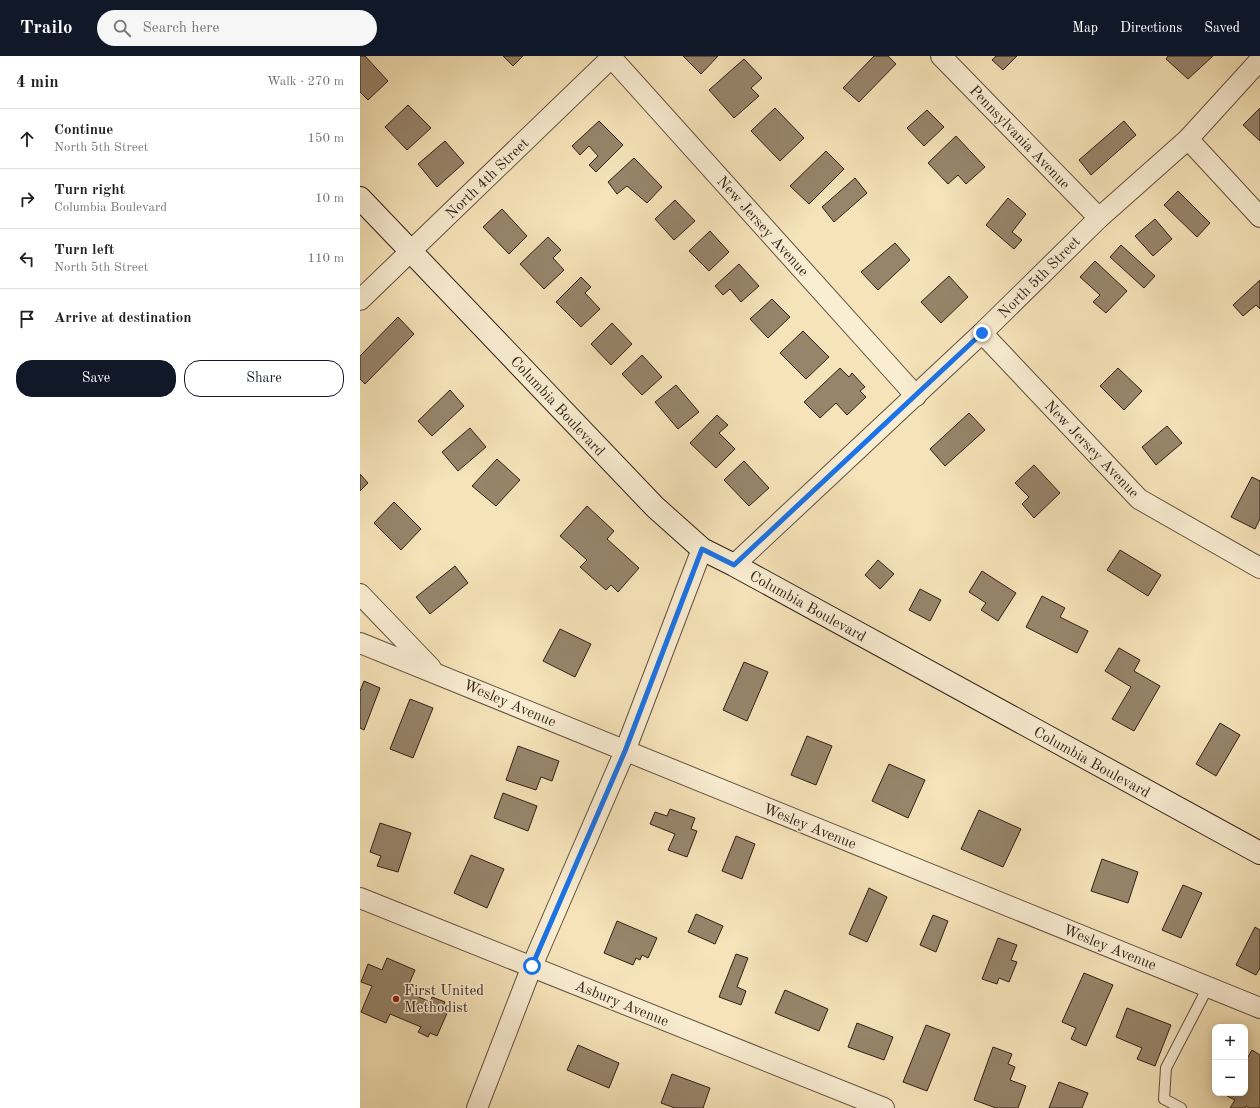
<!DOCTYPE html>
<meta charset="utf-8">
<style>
:root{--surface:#fff;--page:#f6f6f6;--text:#202124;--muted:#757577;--line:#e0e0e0;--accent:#111827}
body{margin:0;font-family:"Old Standard TT",serif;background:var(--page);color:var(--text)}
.controls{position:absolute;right:12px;bottom:12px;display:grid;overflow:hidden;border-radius:8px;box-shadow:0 2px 10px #0003}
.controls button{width:36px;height:36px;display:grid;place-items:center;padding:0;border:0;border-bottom:1px solid var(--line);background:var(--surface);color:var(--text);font:20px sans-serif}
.stop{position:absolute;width:12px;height:12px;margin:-9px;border:3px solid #1a73e8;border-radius:50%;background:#fff}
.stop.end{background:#1a73e8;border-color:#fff;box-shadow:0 1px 4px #0008}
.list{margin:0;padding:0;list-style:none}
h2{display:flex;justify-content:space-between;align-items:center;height:52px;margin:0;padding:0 16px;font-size:17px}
h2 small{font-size:13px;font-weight:400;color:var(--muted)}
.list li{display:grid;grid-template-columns:26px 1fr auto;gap:12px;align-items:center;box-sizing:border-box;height:60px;padding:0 16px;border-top:1px solid var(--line)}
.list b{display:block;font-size:15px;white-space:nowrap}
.list p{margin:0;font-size:13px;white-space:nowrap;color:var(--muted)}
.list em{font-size:13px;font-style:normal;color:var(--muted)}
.actions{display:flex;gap:8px;padding:12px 16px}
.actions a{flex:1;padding:9px 0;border:1px solid var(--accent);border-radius:16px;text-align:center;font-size:14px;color:var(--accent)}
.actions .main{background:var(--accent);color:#fff}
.icon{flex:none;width:22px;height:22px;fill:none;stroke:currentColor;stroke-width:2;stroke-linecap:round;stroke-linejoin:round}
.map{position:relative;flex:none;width:900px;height:1052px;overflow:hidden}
header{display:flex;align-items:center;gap:24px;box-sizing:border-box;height:56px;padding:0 20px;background:var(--accent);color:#fff}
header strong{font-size:19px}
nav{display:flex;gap:22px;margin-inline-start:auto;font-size:14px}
.search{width:280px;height:36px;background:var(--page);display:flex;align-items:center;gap:10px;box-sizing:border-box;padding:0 14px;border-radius:22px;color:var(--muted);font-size:15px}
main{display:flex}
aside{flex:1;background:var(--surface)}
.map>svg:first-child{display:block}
.building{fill:#97856b;stroke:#301f16}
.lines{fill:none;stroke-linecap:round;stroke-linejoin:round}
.lane-casing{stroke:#62503f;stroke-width:12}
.street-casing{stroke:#62503f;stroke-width:22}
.secondary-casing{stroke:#301f16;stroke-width:24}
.lane{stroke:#f9edd2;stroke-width:10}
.street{stroke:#f9edd2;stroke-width:20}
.secondary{stroke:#f9edd2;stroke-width:22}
.route{stroke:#1a73e8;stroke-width:5}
.poi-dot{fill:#8f2418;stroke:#f9edd2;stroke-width:1.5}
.labels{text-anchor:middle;stroke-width:3;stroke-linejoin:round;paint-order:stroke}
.street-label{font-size:15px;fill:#301f16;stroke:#f9edd2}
.poi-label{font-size:15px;fill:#301f16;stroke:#f9edd2;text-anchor:start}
</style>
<header>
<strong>Trailo</strong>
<div class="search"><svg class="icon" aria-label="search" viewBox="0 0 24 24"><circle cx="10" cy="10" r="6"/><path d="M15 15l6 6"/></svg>Search here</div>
<nav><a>Map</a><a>Directions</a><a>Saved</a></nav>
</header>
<main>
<aside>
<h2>4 min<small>Walk · 270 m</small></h2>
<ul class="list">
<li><svg class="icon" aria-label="ahead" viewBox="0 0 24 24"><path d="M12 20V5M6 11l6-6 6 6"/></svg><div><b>Continue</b><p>North 5th Street</p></div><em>150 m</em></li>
<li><svg class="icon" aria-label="right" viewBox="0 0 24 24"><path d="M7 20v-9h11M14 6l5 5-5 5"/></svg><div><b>Turn right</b><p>Columbia Boulevard</p></div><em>10 m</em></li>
<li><svg class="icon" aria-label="left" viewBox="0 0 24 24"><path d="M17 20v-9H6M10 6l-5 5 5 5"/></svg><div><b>Turn left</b><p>North 5th Street</p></div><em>110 m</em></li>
<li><svg class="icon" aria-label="arrive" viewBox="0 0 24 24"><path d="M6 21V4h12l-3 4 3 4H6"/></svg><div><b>Arrive at destination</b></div></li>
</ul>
<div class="actions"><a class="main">Save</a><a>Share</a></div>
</aside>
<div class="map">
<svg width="900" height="1052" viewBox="0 0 900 1052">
<rect width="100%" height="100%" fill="#f6e3b9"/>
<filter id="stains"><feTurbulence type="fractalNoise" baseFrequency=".005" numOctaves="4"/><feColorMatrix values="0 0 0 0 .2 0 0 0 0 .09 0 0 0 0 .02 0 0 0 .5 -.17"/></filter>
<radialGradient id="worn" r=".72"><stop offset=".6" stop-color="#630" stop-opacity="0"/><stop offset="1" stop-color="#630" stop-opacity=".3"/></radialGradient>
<g class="building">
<polygon points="0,0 5,0 28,25 8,44 0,36"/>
<polygon points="143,0 163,0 153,10"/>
<polygon points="323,0 358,0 341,18"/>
<polygon points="514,0 528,0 536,8 499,46 483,32"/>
<polygon points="636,0 657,0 643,14 632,4"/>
<polygon points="808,0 853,0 828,23 806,3"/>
<polygon points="384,3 402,22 391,32 399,40 374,62 349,34"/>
<polygon points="48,49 71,72 47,94 25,71"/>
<polygon points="415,52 444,82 420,105 391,75"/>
<polygon points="900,52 900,85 883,69"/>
<polygon points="567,54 584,71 564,90 547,72"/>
<polygon points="239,65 263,89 236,116 229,109 238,100 229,90 220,99 212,90"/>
<polygon points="764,65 776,79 731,119 719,104"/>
<polygon points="596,80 625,111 606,128 598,119 588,128 568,107"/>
<polygon points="85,85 104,107 77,131 58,108"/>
<polygon points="466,95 484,113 449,148 430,130"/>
<polygon points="274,102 302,131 287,147 267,130 257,138 248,126"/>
<polygon points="495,122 507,137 474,166 462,151"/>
<polygon points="818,135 850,167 837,181 804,149"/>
<polygon points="648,142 666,158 652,176 662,184 654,193 626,169"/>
<polygon points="315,144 335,165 314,184 295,163"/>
<polygon points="142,153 167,180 149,198 123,171"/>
<polygon points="795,163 812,183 793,200 775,180"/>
<polygon points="350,175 369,196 349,215 329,195"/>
<polygon points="188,181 201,194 193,202 204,214 184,233 160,208"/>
<polygon points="535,187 550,204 518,234 501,216"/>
<polygon points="761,189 795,220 784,232 750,201"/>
<polygon points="735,205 767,235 746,257 733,246 740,239 720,221"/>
<polygon points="379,208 399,230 381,246 370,233 363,239 355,230"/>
<polygon points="589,220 608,241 581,267 561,246"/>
<polygon points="221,221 231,231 225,237 240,253 221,271 196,246"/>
<polygon points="900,224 900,253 896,249 883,260 873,249"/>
<polygon points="412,243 430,261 408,282 390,263"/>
<polygon points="38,261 54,278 5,328 0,323 0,300"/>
<polygon points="252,267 272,288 251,309 231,288"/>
<polygon points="443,275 469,301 446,323 420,297"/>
<polygon points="282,299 302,321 282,339 262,318"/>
<polygon points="480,312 489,321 492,317 505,331 500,335 506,341 487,359 476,347 460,362 444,346"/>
<polygon points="758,312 782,335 764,354 740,330"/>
<polygon points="316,329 339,356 318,373 295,346"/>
<polygon points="90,334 104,350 72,380 58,365"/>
<polygon points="609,357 625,374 585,410 570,393"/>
<polygon points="357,359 368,369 359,377 375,393 356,412 330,387"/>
<polygon points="807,370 822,387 796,409 782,391"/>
<polygon points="110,372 126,391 98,415 82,396"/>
<polygon points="137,403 160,424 136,450 112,430"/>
<polygon points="384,405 409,432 389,450 364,424"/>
<polygon points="674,409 700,437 674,462 662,448 669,441 655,427"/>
<polygon points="0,418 8,427 0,435"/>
<polygon points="892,421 900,425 900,463 895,473 871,461"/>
<polygon points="34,446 61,473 41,494 14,467"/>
<polygon points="227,450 254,475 247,483 279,512 258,536 251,529 246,534 220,511 227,504 200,480"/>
<polygon points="760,494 801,519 788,540 747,514"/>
<polygon points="518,504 534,518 520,533 505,519"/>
<polygon points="95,510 108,527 70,558 56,541"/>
<polygon points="622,515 656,537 638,565 621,554 626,547 609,536"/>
<polygon points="560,533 581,544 570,565 549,554"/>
<polygon points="682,540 705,552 700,561 728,575 717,597 666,571"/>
<polygon points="200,573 231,588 215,621 183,605"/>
<polygon points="759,592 780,604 774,615 800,630 774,675 752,663 771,631 745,615"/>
<polygon points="384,606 408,616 387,665 363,654"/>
<polygon points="4,625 20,632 4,674 0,672 0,635"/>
<polygon points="50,643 73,652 53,702 30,693"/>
<polygon points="860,667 880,679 856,720 836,708"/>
<polygon points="447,680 472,690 456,729 431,719"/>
<polygon points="158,690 199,705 192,725 181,721 176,734 146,724"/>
<polygon points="529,708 565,724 548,762 512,745"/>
<polygon points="143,737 177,750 168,775 134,762"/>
<polygon points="310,753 335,762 331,773 337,775 327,801 308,794 315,778 290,768 295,756 307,760"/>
<polygon points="619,754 661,773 643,811 601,793"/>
<polygon points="20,767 51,777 38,816 17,810 21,800 10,796"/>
<polygon points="376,780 395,788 382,823 362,815"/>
<polygon points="111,799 144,813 127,852 94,837"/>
<polygon points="742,803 778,816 768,847 731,835"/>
<polygon points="823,829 842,837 821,882 802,874"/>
<polygon points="509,832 527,841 507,886 489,878"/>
<polygon points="336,858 363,870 355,888 328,876"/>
<polygon points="573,859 588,865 576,896 560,889"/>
<polygon points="257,865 297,882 288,902 282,899 280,904 276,902 273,909 244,897"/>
<polygon points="895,871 900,874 900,912 896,919 876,909"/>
<polygon points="638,882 657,889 651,904 657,906 649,926 639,922 637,928 622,923"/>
<polygon points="376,898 388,902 377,931 386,935 381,949 359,941"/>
<polygon points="27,902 55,914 46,935 70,946 72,941 85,946 82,952 88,955 77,980 70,977 68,981 58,976 61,971 30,958 26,967 1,956 12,930 1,926 8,908 22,914"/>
<polygon points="724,917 753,929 726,990 711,983 716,972 702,966"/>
<polygon points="425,934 468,953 459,975 415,957"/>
<polygon points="767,952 811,969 795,1010 777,1003 782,992 756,981"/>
<polygon points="497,967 533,981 524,1004 488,991"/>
<polygon points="566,969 590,978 567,1035 543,1026"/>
<polygon points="218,989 259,1007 249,1032 207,1014"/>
<polygon points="633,991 652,998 648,1008 655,1011 650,1024 666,1030 658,1052 636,1052 614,1044"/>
<polygon points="892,994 900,999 900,1052 889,1052 886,1050 885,1052 870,1052 875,1044 867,1040 868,1037 885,1037 885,1006"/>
<polygon points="312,1018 350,1032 343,1052 315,1052 301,1047"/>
<polygon points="699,1026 728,1037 722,1052 689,1052"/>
</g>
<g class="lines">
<g class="lane-casing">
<polyline id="lane" points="821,1052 804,1043 806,1012 848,931"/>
</g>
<g class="street-casing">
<g id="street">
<polyline points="250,0 556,340"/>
<polyline points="581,0 739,162"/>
<polyline points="828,83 900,161"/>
<polyline points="0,244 253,0"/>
<polyline points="622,277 779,443 900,512"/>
<polyline points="374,509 622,277 739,162 828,83 900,4"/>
<polyline points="0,538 71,612"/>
<polyline points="0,587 900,952"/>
<polyline points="0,842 524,1052"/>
<polyline points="117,1052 172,910 265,695 342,493"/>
</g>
</g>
<g class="secondary-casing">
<polyline id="secondary" points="0,142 295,451 342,493 374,509 900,797"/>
</g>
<use href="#lane" class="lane"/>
<use href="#street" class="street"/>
<use href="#secondary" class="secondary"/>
</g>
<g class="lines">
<polyline class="route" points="172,910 265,695 342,493 374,509 622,277"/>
</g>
<circle class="poi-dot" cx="36" cy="943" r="4"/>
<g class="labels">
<g class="street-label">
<text transform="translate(660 81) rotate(46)" y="5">Pennsylvania Avenue</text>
<text transform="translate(127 122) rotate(-44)" y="5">North 4th Street</text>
<text transform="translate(403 170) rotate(48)" y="5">New Jersey Avenue</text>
<text transform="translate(679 221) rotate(-45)" y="5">North 5th Street</text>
<text transform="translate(198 350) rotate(47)" y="5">Columbia Boulevard</text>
<text transform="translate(732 393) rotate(46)" y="5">New Jersey Avenue</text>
<text transform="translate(448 550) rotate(29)" y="5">Columbia Boulevard</text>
<text transform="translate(150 647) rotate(23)" y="5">Wesley Avenue</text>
<text transform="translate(732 706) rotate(29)" y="5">Columbia Boulevard</text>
<text transform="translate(450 770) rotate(22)" y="5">Wesley Avenue</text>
<text transform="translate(750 891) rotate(22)" y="5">Wesley Avenue</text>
<text transform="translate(262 947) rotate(22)" y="5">Asbury Avenue</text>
</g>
<g class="poi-label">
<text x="44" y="939">First United<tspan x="44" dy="17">Methodist</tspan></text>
</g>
</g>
<rect width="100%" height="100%" filter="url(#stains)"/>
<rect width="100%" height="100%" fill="url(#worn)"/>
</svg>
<div class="controls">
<button>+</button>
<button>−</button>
</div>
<div class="stop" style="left:172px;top:910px"></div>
<div class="stop end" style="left:622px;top:277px"></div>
</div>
</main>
